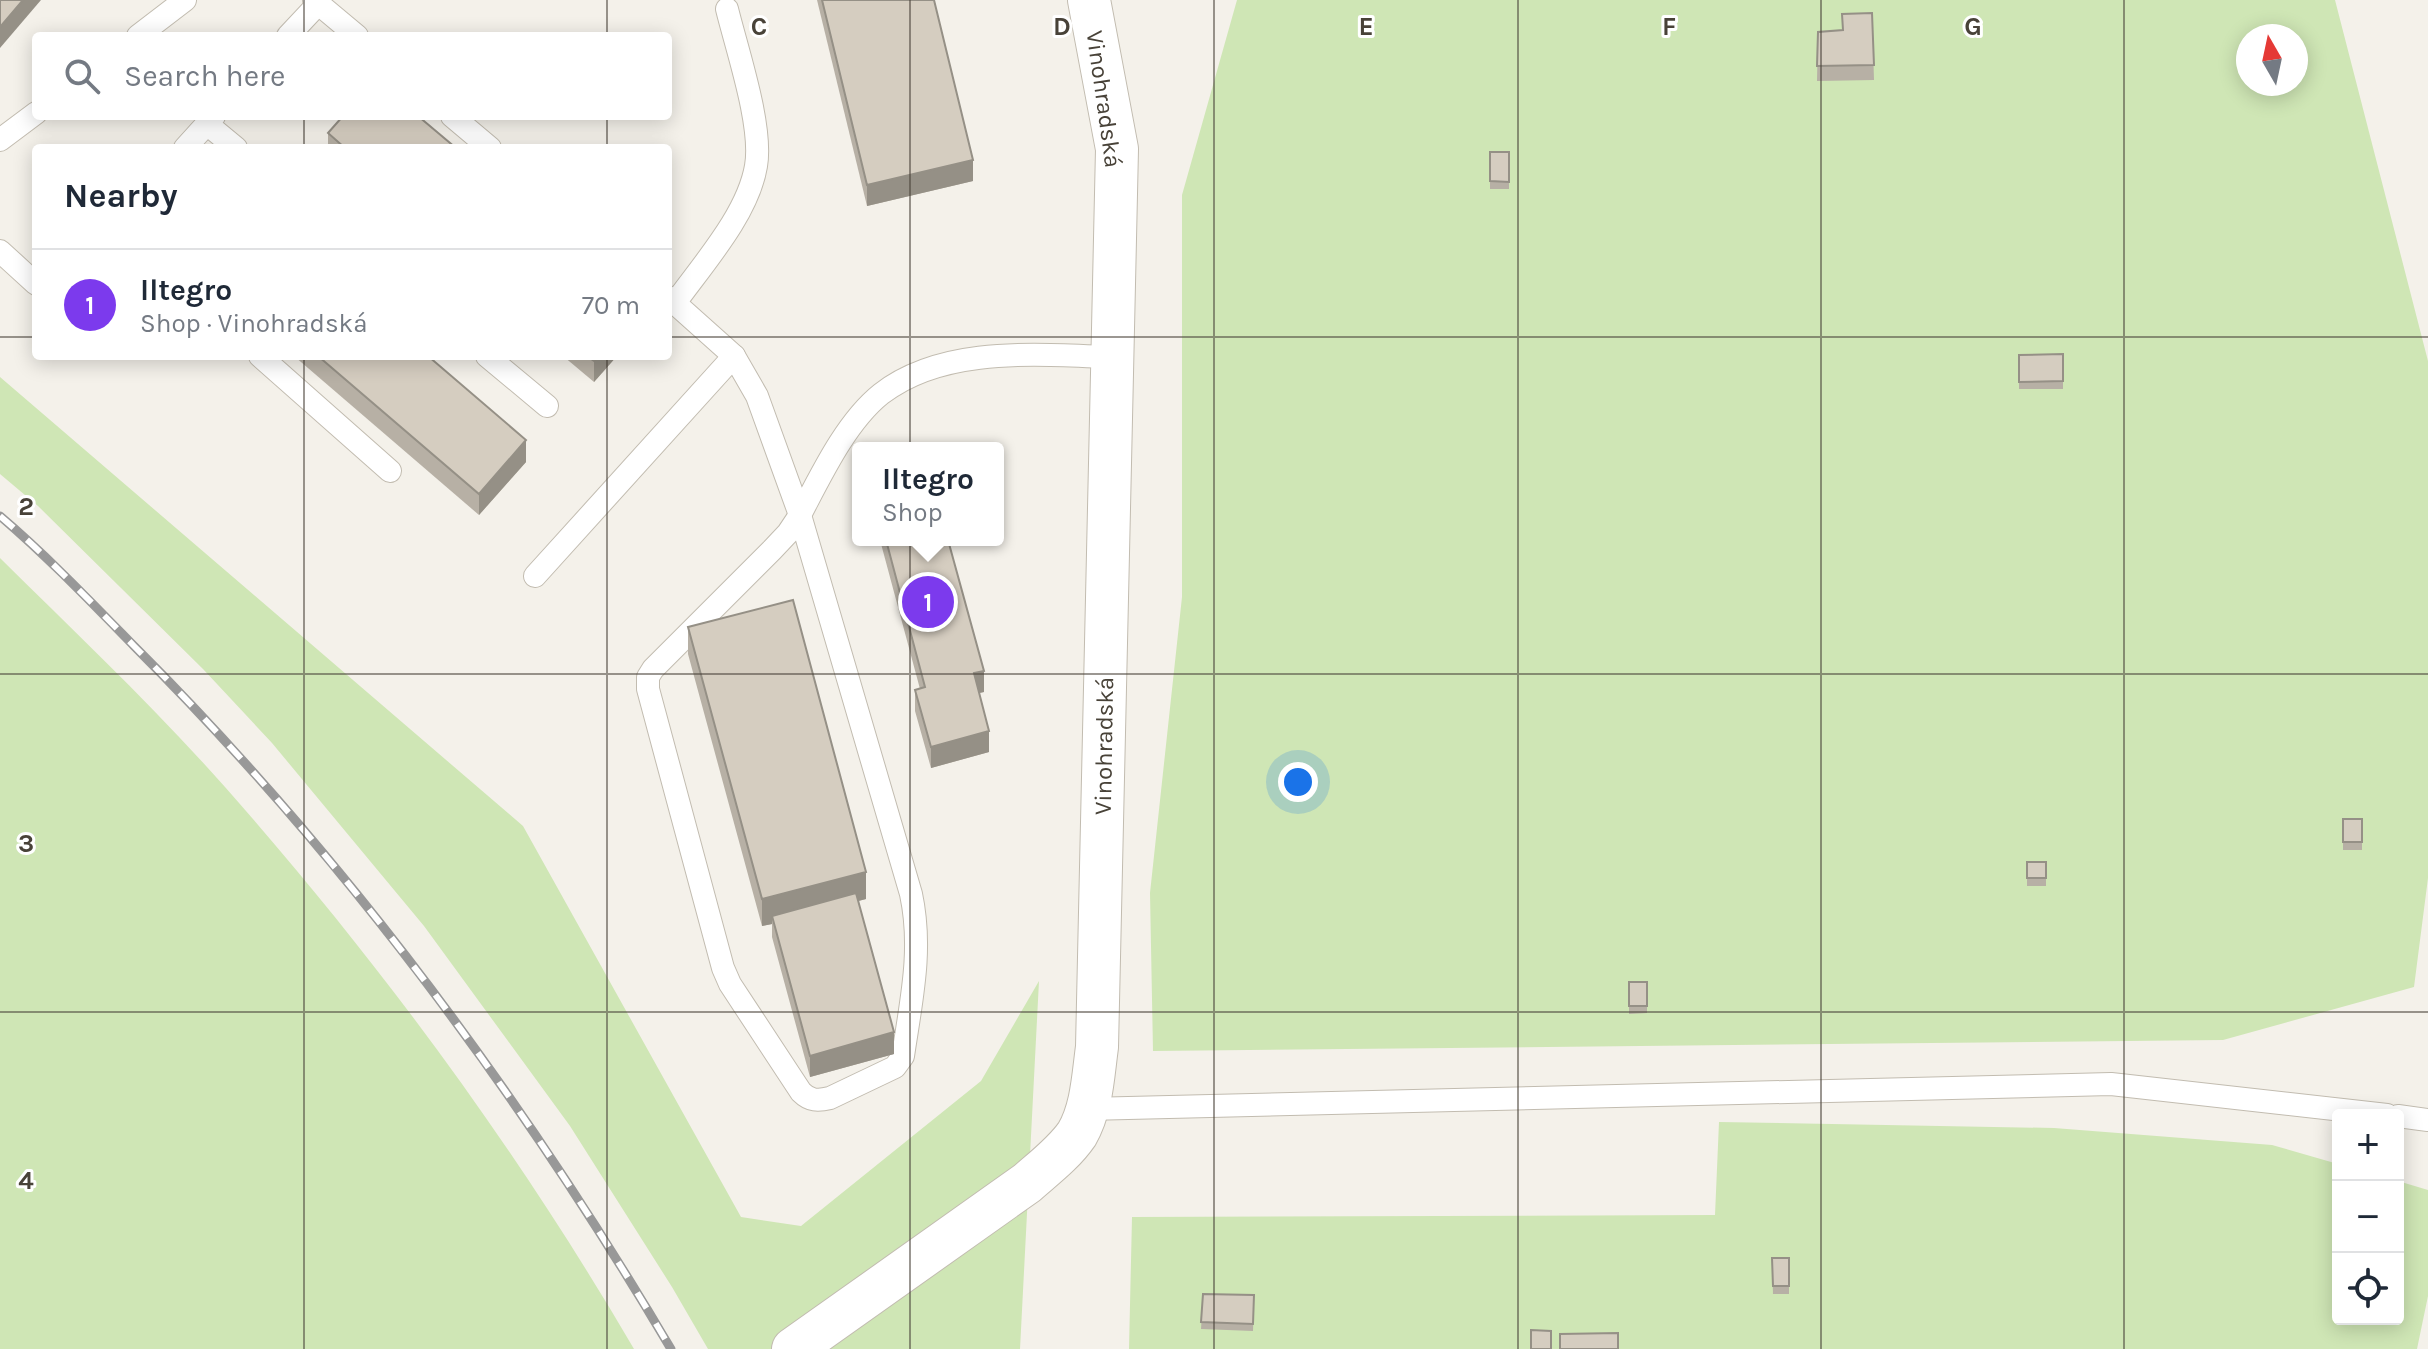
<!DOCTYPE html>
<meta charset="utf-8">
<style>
:root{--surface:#fff;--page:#f2f2f3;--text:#1f2937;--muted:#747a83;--line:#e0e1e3;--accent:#7c3aed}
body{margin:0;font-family:Karla,sans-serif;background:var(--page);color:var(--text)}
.controls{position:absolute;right:24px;bottom:24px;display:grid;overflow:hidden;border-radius:8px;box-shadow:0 4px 20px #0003}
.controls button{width:72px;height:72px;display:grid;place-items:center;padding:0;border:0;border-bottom:2px solid var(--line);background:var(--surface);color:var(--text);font:40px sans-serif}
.compass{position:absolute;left:2236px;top:24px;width:72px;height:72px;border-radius:50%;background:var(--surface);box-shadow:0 4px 20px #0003;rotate:351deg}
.you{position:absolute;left:1298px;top:782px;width:28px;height:28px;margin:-20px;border:6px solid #fff;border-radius:50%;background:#1a73e8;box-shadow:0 0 0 12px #1a73e833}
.badge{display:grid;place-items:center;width:52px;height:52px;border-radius:50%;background:var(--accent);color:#fff;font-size:26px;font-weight:700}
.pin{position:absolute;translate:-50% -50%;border:4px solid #fff;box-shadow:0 2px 8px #0006}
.popup{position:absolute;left:852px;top:442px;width:152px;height:104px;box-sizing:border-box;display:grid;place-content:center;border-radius:8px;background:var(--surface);filter:drop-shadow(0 2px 6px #0005);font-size:26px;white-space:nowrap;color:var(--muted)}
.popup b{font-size:30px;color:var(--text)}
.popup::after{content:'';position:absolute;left:50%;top:100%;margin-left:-16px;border:16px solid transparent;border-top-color:var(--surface)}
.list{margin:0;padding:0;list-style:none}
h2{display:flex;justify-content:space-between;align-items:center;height:104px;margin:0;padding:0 32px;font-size:34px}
h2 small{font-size:26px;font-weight:400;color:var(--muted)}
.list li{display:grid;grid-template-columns:52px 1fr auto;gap:24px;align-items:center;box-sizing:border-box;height:112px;padding:0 32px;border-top:2px solid var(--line)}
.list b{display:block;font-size:30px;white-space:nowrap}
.list p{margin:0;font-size:26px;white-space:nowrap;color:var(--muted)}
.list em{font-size:26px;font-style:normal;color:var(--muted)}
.icon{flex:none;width:44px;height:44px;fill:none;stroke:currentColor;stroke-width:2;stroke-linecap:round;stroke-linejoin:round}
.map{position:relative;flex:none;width:2428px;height:1349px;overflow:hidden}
.search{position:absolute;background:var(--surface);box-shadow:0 4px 20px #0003;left:32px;top:32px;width:640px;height:88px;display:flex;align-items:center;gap:20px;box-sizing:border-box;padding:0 28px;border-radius:8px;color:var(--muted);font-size:30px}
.panel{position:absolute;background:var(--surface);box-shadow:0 4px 20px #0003;left:32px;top:144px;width:640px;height:216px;border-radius:8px}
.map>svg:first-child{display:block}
.green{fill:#cfe6b5;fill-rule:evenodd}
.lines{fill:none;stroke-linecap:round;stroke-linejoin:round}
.lane-casing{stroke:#c2bcb0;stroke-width:24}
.street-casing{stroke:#c2bcb0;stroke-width:44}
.lane{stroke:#fff;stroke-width:22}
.street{stroke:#fff;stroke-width:42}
.rail-casing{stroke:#989898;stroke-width:9}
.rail{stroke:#fff;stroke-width:6;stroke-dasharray:18;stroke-linecap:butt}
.wall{fill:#b7b0a5}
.shaded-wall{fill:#959086}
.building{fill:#d5cdc0;stroke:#959086;stroke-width:2}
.grid{fill:none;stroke:#484238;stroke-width:2;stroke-opacity:0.55}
.labels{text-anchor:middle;stroke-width:6;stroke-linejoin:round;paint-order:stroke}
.street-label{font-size:24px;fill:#484238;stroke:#fff}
.grid-label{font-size:26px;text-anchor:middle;font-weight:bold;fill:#484238;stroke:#fff;stroke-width:6;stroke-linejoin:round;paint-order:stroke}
</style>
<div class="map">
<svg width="2428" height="1349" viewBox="0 0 2428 1349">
<rect width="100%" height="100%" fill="#f4f1ea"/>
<g class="green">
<path d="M1237,0H2335L2428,361V878L2414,987L2223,1040L1153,1051L1150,893L1182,597V195ZM2248,36H2296V84H2248Z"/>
<polygon points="0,377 523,826 741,1217 801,1226 981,1081 1039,981 1020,1349 708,1349 672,1287 570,1126 424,926 272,743 203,669 38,506 0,474"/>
<path d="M0,558C76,633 154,707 225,787C379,961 517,1149 634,1349H0Z"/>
<polygon points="1719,1122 2054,1128 2272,1145 2338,1164 2338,1319 2398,1319 2398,1181 2428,1190 2428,1296 2417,1349 1129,1349 1132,1217 1715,1215"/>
</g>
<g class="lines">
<g class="lane-casing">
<g id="lane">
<polyline points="314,0 357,36"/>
<polyline points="138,36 185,0"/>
<polyline points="288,36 318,4"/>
<polyline points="452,116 490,148"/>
<polyline points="207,124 236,148"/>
<polyline points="0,140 36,113"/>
<polyline points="185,148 214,116"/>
<polyline points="0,251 36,284"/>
<path d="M668,297L734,356L757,396L800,515C821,475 846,422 881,394C944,345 1039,355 1112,357"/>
<path d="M675,303C703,264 748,214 756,166C763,126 737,50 727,9"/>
<polyline points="260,356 390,471"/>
<polyline points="487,356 547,406"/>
<path d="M800,515L911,894C923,950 911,1001 903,1056L895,1067L830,1098C818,1101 810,1101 801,1092L730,984L723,968L648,689V677L653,669L772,550L788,533Z"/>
<polyline points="535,576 734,356"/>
<polyline points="1087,1109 2111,1084 2387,1115"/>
<polyline points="2398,1116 2428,1120"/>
</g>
</g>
<g class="street-casing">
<path id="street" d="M793,1349L1027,1183C1044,1168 1064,1153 1077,1134C1092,1108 1093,1076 1097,1047L1117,149L1089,0"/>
</g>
<use href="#lane" class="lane"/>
<use href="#street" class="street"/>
<g class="rail-casing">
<path id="rail" d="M0,516C47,556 91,602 134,646C343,855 521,1095 671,1349"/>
</g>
<use href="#rail" class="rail"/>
</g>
<g class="wall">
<polygon points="817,0 934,0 973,181 867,206"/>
<polygon points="1872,13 1874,80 1817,81 1818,32 1842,30"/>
<polygon points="328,133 456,148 328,148"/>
<rect x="1490" y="152" width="19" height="37"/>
<polygon points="2063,354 2063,389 2019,389 2019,355"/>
<polygon points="294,356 428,356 526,462 479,515"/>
<polygon points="563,356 617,356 594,382"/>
<polygon points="880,540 948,540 984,692 979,693 989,752 931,768 915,711 915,690 920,689"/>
<polygon points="688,627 866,899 858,901 894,1054 810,1077 772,937 772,924 762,926 688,654"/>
<rect x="2343" y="819" width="19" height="31"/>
<rect x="2027" y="862" width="19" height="24"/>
<polygon points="1629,982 1647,1006 1647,1013 1629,1014"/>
<polygon points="1772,1258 1789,1258 1789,1294 1773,1294"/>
<polygon points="1203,1294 1254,1295 1253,1331 1201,1329"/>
</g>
<g class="shaded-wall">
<polygon points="23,0 41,0 0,48 0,27"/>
<polygon points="973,160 973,181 867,206 867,185"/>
<polygon points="598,356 617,356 594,382 594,361"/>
<polygon points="526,440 526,462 479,515 479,494"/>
<polygon points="984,671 984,692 974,694 974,673"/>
<polygon points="989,731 989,752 931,768 931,747"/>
<polygon points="866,872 866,899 774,923 772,916 772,924 762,926 762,899"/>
<polygon points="894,1032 894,1054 810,1077 810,1056"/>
</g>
<g class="building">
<polygon points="0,0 23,0 0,27"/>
<polygon points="822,0 934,0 973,160 867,185"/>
<polygon points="1872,13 1874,65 1817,66 1818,32 1843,30 1842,14"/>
<polygon points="343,116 418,116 456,148 345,148 328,133"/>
<polygon points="1490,152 1509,152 1509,182 1490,181"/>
<polygon points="2063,354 2063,381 2019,382 2019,355"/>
<polygon points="318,356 428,356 526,440 479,494"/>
<polygon points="587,356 598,356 594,361"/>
<polygon points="886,540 948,540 984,671 974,673 989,731 931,747 915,690 925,687"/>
<polygon points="793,600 866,872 762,899 688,627"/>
<rect x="2343" y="819" width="19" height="23"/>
<rect x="2027" y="862" width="19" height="16"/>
<polygon points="856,893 894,1032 810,1056 772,916"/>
<rect x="1629" y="982" width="18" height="24"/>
<polygon points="1772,1258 1789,1258 1789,1286 1773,1286"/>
<polygon points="1203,1294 1254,1295 1253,1324 1201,1322"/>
<polygon points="1531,1330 1551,1331 1551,1349 1531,1349"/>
<polygon points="1618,1333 1618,1349 1560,1349 1560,1334"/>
</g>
<path class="grid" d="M304,0V36M607,0V36M910,0V1349M1214,0V1349M1518,0V1349M1821,0V1349M2124,0V1349M304,116V148M607,116V148M0,337H36M668,337H2428M304,356V1349M607,356V1349M0,674H2428M0,1012H2428"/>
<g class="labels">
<g class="street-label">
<text transform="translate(1104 99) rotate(82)" y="8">Vinohradská</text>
<text transform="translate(1104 746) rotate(-89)" y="8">Vinohradská</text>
</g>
</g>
<g class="grid-label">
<text x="759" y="35">C</text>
<text x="1062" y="35">D</text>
<text x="1366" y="35">E</text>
<text x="1669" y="35">F</text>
<text x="1973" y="35">G</text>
<text x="26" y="515">2</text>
<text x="26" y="852">3</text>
<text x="26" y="1189">4</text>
</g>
</svg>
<div class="controls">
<button>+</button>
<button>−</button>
<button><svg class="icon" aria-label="locate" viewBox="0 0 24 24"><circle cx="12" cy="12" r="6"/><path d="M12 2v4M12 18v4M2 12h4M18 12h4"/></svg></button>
</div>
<svg class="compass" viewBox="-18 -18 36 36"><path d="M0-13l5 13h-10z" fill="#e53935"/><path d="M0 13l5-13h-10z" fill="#747a83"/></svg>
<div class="you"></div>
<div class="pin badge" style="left:928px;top:602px">1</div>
<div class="popup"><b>Iltegro</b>Shop</div>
<div class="search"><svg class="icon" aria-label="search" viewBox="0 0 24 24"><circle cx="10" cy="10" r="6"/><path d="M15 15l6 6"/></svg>Search here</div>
<section class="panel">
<h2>Nearby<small></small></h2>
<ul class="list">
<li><span class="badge">1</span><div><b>Iltegro</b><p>Shop · Vinohradská</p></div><em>70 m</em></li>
</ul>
</section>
</div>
